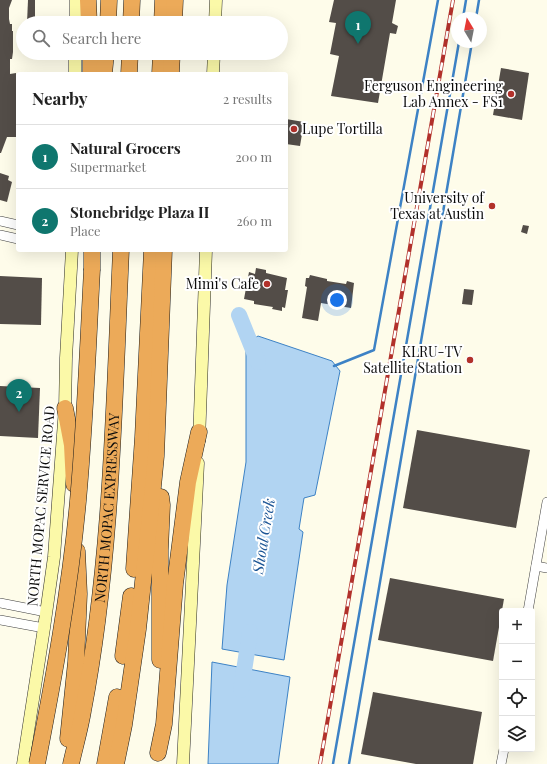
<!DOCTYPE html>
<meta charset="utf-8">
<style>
:root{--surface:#fff;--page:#f2f2f2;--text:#222;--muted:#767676;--line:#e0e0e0;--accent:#0f766e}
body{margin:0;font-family:"Playfair Display",serif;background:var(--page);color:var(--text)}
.controls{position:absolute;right:12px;bottom:12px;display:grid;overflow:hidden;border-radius:4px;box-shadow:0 4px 16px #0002}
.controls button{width:36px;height:36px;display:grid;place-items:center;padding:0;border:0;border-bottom:1px solid var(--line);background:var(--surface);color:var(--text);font:20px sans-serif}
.compass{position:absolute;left:451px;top:12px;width:36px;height:36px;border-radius:50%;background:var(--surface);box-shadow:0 4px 16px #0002;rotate:350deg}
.you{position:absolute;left:337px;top:300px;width:14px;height:14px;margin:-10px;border:3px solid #fff;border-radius:50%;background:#1a73e8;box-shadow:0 0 0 6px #1a73e833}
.badge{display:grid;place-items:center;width:26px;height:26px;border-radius:50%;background:var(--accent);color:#fff;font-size:13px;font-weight:700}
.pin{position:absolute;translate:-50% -33px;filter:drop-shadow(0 1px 2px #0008)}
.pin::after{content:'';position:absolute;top:21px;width:14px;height:12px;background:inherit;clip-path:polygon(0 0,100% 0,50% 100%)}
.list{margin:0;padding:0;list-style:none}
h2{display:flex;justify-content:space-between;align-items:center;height:52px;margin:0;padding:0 16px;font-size:17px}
h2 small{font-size:13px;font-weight:400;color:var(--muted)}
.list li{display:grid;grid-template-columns:26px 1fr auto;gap:12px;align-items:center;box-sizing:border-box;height:64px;padding:0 16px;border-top:1px solid var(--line)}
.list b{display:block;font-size:15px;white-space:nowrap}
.list p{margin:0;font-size:13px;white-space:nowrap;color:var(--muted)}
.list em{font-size:13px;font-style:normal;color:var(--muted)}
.icon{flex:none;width:22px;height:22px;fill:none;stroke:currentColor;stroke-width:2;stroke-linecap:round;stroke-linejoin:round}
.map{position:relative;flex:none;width:547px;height:764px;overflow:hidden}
.search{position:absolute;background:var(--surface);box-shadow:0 4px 16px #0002;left:16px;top:16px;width:272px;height:44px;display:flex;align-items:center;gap:10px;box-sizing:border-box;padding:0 14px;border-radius:22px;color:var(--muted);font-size:15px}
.panel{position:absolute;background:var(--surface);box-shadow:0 4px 16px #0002;left:16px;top:72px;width:272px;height:180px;border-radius:4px}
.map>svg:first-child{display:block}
.water{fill:#b1d4f2;stroke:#3d82c5}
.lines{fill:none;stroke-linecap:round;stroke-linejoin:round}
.stream{stroke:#3d82c5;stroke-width:2.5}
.river{stroke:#b1d4f2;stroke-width:16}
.building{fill:#534d48}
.minor-casing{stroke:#3e3e3e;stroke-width:10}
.secondary-casing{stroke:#2d2d2d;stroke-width:13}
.motorway-casing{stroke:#1c1c1c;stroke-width:17}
.minor{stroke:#fff;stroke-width:9}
.secondary{stroke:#fbf9a8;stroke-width:12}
.motorway{stroke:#ecaa59;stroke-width:16}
.rail-casing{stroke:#b2312b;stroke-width:4}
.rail{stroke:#fff;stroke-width:2.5;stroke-dasharray:8;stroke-linecap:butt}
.motorway-bridge-casing{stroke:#1c1c1c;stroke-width:17;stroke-linecap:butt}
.motorway-bridge{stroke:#ecaa59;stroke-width:16}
.poi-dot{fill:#b2312b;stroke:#fff;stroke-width:1.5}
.labels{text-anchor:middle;stroke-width:4;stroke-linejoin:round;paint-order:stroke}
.poi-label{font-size:14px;fill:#0b0b0b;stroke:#fff;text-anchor:end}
.street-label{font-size:14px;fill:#0b0b0b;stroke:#fff}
.water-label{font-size:15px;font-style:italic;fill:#1c5595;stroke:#fff}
</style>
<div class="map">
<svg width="547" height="764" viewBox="0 0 547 764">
<rect width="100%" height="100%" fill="#fefcea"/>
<g class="water">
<polygon points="258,336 332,361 340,371 315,495 304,498 299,529 303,532 284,660 222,649 227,585 246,462 246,344"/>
<polygon points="212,662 290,677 278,764 208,764"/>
</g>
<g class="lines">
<g class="stream">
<polyline points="463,18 466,0"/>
<polyline points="476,18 479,0"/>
<polyline points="334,366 374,350 438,0"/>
<polyline points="333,764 459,42"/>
<polyline points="349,764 472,42"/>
</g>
<g class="river">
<polyline points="239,315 258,362"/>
<polyline points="241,690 250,632"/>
</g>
</g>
<g class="building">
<polygon points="0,0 12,0 9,8 9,19 10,24 12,24 12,31 13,31 13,52 12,59 10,59 10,74 16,73 16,137 7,137 1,153 0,153"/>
<polygon points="28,0 35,0 35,23 27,23"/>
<polygon points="334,0 396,0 392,23 398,26 396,34 390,33 378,103 331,96 339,56 330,54 336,23 329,22"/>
<polygon points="501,68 529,73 522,120 493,115"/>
<polygon points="286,119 304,122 300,146 286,144"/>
<polygon points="0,173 9,176 8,180 12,182 7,202 0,200"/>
<polygon points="523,225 529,226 527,234 521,232"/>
<polygon points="256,268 266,270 266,273 287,278 285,290 288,290 285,308 282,307 282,311 272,309 273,307 254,304 254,301 244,299 249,272 255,274"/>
<polygon points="310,275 327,279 327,281 346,284 347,281 354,283 351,308 321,303 318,321 302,318 307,287 305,286 306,278 309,278"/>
<polygon points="0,276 42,278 41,325 0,324"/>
<polygon points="464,289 474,290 472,305 462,304"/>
<polygon points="0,386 40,388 38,438 0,436"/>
<polygon points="417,430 530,450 516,528 403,508"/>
<polygon points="390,578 504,599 493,661 378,640"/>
<polygon points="373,692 482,712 473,764 416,764 361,754"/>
</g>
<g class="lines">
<g class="minor-casing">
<g id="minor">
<polyline points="0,221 18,225"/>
<polyline points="0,235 18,239"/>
<polyline points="536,566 547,568"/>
<polyline points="0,603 46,612"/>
<polyline points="528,611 547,502"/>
<polyline points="0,620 44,628"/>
<polyline points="501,764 504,749"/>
</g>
</g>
<g class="secondary-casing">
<g id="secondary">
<polyline points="76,23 76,0"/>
<polyline points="215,23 216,0"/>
<polyline points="75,74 75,53"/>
<polyline points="213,74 214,53"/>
<polyline points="199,441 206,250"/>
<polyline points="23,764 44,628 54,557 65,408 66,358 72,250"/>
<polyline points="183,764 198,463"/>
</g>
</g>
<g class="motorway-casing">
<g id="motorway">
<polyline points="88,0 89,23"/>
<polyline points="108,23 109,0"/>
<polyline points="131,23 132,0"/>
<polyline points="162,23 163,0"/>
<polyline points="174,23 175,0"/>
<polyline points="91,53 91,74"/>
<polyline points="104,74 106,53"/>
<polyline points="129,74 130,53"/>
<polyline points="160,74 161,53"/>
<polyline points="171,74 172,53"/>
<polyline points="92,269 92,250"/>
<polyline points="65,408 72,445 74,484"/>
<polyline points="134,569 143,437 152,250"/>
<polyline points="123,656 131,596"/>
<polyline points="160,660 160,550 162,505 161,497"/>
<polyline points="68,739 76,662 79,594 77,551"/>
<polyline points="158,753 164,724 175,584 188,482 199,432"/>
<path id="s1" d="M71,764C75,746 80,729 83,711C112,560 114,403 121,250"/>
<polyline points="105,764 117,697"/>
<polyline points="116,764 124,725 138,629 151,507 156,456 164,250"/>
</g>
</g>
<use href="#minor" class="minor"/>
<use href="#secondary" class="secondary"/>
<use href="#motorway" class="motorway"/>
<g class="rail-casing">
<polyline id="rail" points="320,764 453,0"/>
</g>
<use href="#rail" class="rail"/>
<g class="motorway-bridge-casing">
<path id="motorway-bridge" d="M37,764C54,677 70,589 78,501C85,424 88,346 92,269"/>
</g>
<use href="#motorway-bridge" class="motorway-bridge"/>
</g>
<g class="poi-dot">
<circle cx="511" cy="94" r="4"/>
<circle cx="294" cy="129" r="4"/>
<circle cx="492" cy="206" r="4"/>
<circle cx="267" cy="284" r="4"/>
<circle cx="470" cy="360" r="4"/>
</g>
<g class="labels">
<g class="poi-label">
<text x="503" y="91">Ferguson Engineering<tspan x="503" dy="16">Lab Annex - FS1</tspan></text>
<text x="302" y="134" text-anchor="start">Lupe Tortilla</text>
<text x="484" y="203">University of<tspan x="484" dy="16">Texas at Austin</tspan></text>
<text x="259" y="289">Mimi's Cafe</text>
<text x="462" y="357">KLRU-TV<tspan x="462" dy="16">Satellite Station</tspan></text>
</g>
<g class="street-label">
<text transform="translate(41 506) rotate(-85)" y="5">NORTH MOPAC SERVICE ROAD</text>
<text dy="5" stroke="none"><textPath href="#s1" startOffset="259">NORTH MOPAC EXPRESSWAY</textPath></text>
</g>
<g class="water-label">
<text transform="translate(264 536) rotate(-81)" y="5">Shoal Creek</text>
</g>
</g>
</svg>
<div class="controls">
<button>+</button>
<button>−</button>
<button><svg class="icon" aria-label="locate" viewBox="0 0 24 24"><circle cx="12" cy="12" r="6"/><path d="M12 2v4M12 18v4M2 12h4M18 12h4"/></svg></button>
<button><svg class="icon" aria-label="layers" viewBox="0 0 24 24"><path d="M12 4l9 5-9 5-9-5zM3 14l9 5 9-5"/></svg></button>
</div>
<svg class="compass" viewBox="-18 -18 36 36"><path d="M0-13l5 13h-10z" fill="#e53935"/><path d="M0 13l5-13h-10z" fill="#767676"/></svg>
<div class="you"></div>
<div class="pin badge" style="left:358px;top:44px">1</div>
<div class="pin badge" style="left:19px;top:412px">2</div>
<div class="search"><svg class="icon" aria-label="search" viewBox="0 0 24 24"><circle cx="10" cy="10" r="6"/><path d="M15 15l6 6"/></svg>Search here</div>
<section class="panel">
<h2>Nearby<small>2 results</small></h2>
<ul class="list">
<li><span class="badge">1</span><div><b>Natural Grocers</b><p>Supermarket</p></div><em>200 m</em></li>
<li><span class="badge">2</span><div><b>Stonebridge Plaza II</b><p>Place</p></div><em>260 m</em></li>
</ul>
</section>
</div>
